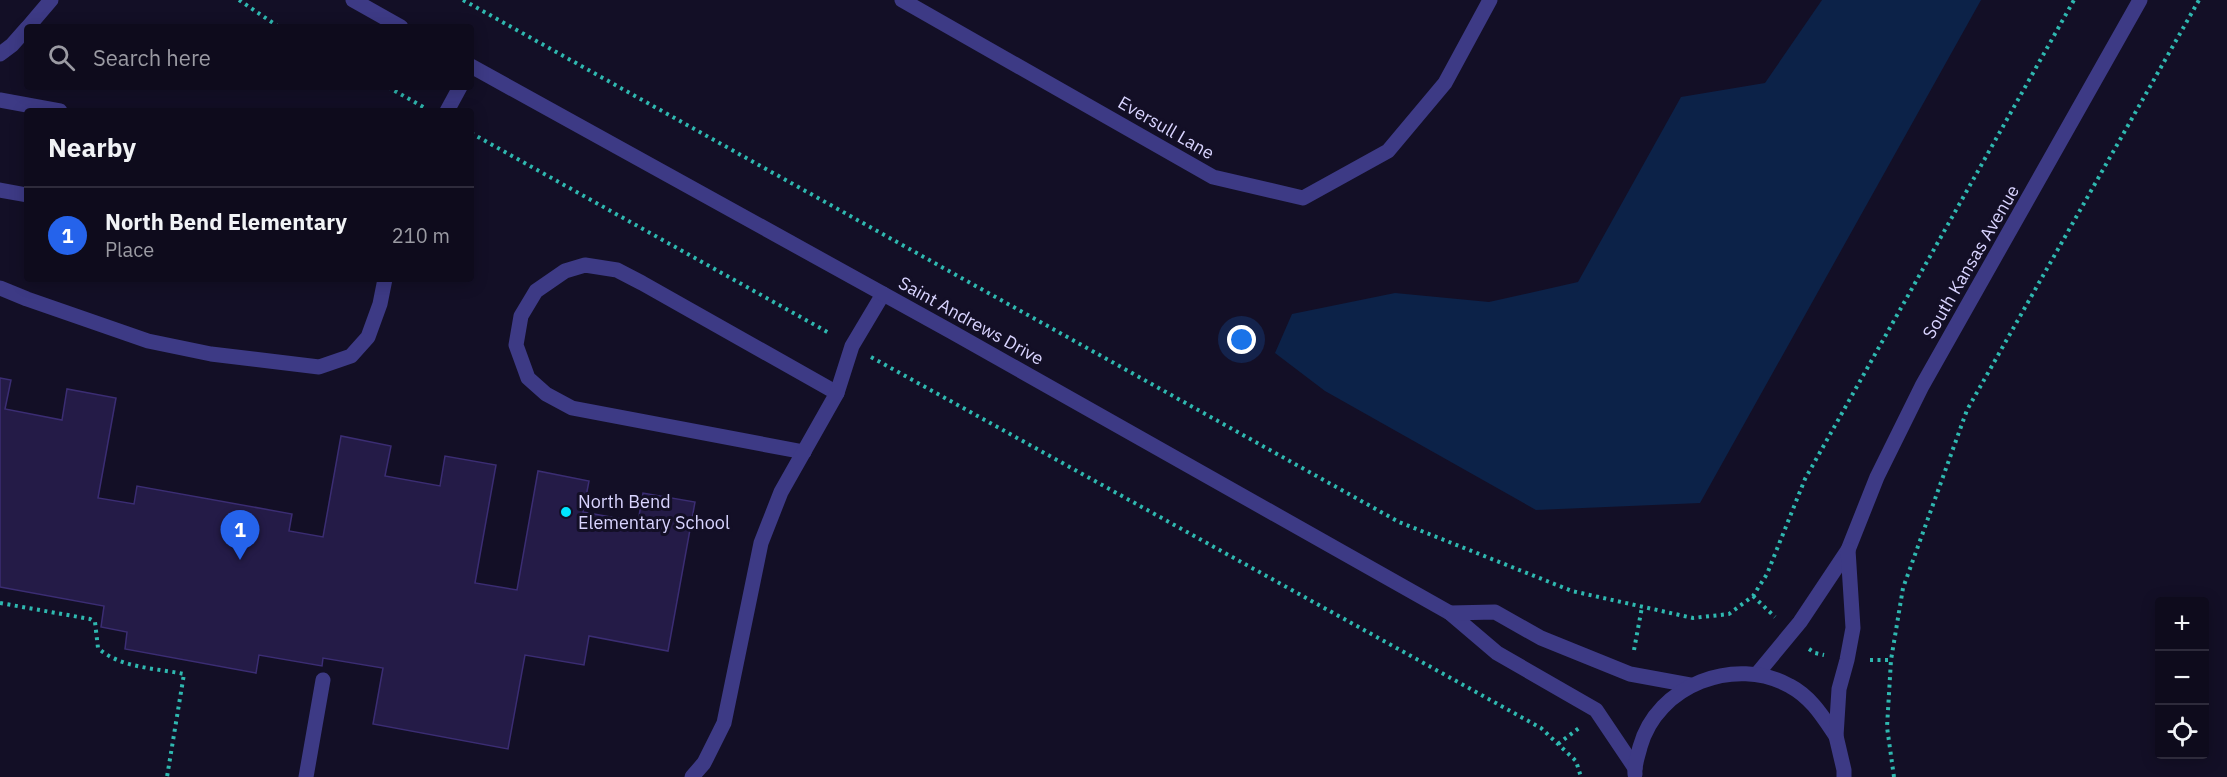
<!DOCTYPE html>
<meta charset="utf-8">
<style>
:root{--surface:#0e0b1c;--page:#171425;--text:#f1f3f6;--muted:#9b9ba3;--line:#2e2b3b;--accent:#2563eb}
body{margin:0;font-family:"IBM Plex Sans",sans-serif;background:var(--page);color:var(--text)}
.controls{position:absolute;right:18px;bottom:18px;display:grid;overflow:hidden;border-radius:6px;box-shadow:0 3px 15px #0003}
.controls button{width:54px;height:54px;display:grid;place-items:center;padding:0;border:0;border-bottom:2px solid var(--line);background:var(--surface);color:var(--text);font:30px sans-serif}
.you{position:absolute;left:1242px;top:340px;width:21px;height:21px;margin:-15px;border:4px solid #fff;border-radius:50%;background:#1a73e8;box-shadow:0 0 0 9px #1a73e833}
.badge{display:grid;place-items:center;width:39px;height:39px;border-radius:50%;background:var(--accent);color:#fff;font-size:20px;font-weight:700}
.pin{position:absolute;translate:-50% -50px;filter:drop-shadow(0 2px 3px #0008)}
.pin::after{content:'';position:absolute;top:32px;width:21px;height:18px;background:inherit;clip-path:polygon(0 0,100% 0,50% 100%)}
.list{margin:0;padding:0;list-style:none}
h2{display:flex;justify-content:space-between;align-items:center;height:78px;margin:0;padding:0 24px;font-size:26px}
h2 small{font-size:20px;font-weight:400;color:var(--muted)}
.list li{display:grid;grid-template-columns:39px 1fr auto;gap:18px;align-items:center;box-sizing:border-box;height:96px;padding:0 24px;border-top:2px solid var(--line)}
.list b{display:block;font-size:22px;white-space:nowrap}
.list p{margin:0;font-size:20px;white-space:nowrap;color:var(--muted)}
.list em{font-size:20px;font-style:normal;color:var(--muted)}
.icon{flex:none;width:33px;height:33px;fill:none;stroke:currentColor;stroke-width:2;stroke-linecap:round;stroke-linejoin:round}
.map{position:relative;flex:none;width:2227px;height:777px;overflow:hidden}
.search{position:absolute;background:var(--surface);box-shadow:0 3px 15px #0003;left:24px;top:24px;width:450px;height:66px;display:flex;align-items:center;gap:15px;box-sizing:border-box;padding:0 21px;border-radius:6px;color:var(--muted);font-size:22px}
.panel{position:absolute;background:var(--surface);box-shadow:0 3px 15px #0003;left:24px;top:108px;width:450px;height:174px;border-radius:6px}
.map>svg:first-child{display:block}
.water{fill:#0c2248}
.building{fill:#241b47;stroke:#3b2d73;stroke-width:1.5}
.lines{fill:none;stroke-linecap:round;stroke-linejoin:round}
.path{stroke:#2fb8b0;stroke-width:4;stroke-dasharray:3 4.5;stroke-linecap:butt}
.service{stroke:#3d3a85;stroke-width:15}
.minor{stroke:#3d3a85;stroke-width:15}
.tertiary{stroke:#3d3a85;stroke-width:15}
.poi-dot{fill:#00e5ff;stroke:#130f26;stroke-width:2}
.labels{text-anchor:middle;stroke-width:6;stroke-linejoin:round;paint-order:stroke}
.street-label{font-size:18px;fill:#d9d4ff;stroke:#130f26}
.poi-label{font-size:18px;fill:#d9d4ff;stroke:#130f26;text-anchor:start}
</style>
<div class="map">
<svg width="2227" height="777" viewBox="0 0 2227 777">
<rect width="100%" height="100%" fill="#130f26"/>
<polygon class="water" points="1822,0 1981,0 1700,503 1536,510 1325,391 1275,353 1292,314 1395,293 1489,302 1578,282 1681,97 1765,83"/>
<polygon class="building" points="0,378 11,380 5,409 62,420 67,389 116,398 98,498 134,504 137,486 292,514 289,531 323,537 341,436 391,446 385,476 440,486 445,456 496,465 475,583 517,590 538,471 589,481 583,512 638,522 643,493 695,502 668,651 589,636 584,665 525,655 508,749 373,724 383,668 323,658 322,666 259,655 256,673 125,649 127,632 101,627 104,606 0,587"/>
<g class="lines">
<g class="path">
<polyline points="239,0 279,27"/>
<polyline points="463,0 1399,522 1572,591 1693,618 1729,614 1753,596 1767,574 1805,479 2074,0"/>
<polyline points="388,87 425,108"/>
<polyline points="471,133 831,334"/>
<polyline points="871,357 1541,728 1576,761 1581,777"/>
<polyline points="1753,596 1775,617"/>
<path d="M0,603L90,619L95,622L98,648C120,668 155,668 184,674L167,777"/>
<polyline points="1809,649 1815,653 1824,655"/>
<polyline points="1634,650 1642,607"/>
<polyline points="1870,660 1891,660"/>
<polyline points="1558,744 1579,728"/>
<polyline points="1894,777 1887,727 1891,660 1903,588 1967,410 2199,0"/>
</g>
<g class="service">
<polyline points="28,27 51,0"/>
<polyline points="0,54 12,45 27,28"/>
<polyline points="0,100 60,111"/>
<polyline points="447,111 460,87"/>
<polyline points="0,190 27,195"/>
<polyline points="0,288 27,299 148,341 211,354 319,367 351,356 368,337 380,304 385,279"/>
<polyline points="804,452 572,408 546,394 528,378 516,345 521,316 536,291 565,271 585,265 617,270 642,283 837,393"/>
<polyline points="306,777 323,680"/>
<polyline points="692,777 704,763 724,723 761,543 781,492 837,393 852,346 883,294"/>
</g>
<polyline class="minor" points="902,0 1213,177 1303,198 1388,151 1445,83 1490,0"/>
<g class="tertiary">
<polyline points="353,0 401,27"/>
<polyline points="471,66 952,332 1450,613 1497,653 1596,710 1635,768"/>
<polyline points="1450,613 1495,612 1541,638 1630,674 1690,685"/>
<polyline points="1757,674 1800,622 1848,550 1877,477 1922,386 2140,0"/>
<path d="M1635,774C1634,765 1638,756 1640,747C1657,685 1735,655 1790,686C1811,697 1823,717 1836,736"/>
<polyline points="1844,777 1844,770 1836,736 1839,689 1847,660 1853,628 1848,550"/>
</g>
</g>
<circle class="poi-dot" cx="566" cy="512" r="6"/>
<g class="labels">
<g class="street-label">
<text transform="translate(1166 128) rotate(30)" y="6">Eversull Lane</text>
<text transform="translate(1971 262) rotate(-60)" y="6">South Kansas Avenue</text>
<text transform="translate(971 321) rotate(29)" y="6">Saint Andrews Drive</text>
</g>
<g class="poi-label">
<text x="578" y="508">North Bend<tspan x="578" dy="21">Elementary School</tspan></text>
</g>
</g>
</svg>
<div class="controls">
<button>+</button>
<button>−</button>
<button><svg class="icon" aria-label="locate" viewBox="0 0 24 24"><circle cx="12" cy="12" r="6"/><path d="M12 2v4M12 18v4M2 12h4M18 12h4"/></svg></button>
</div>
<div class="you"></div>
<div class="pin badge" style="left:240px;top:560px">1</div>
<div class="search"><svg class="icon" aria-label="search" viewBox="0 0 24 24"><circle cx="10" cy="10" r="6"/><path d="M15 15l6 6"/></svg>Search here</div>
<section class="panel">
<h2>Nearby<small></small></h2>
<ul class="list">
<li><span class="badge">1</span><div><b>North Bend Elementary</b><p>Place</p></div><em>210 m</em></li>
</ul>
</section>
</div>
